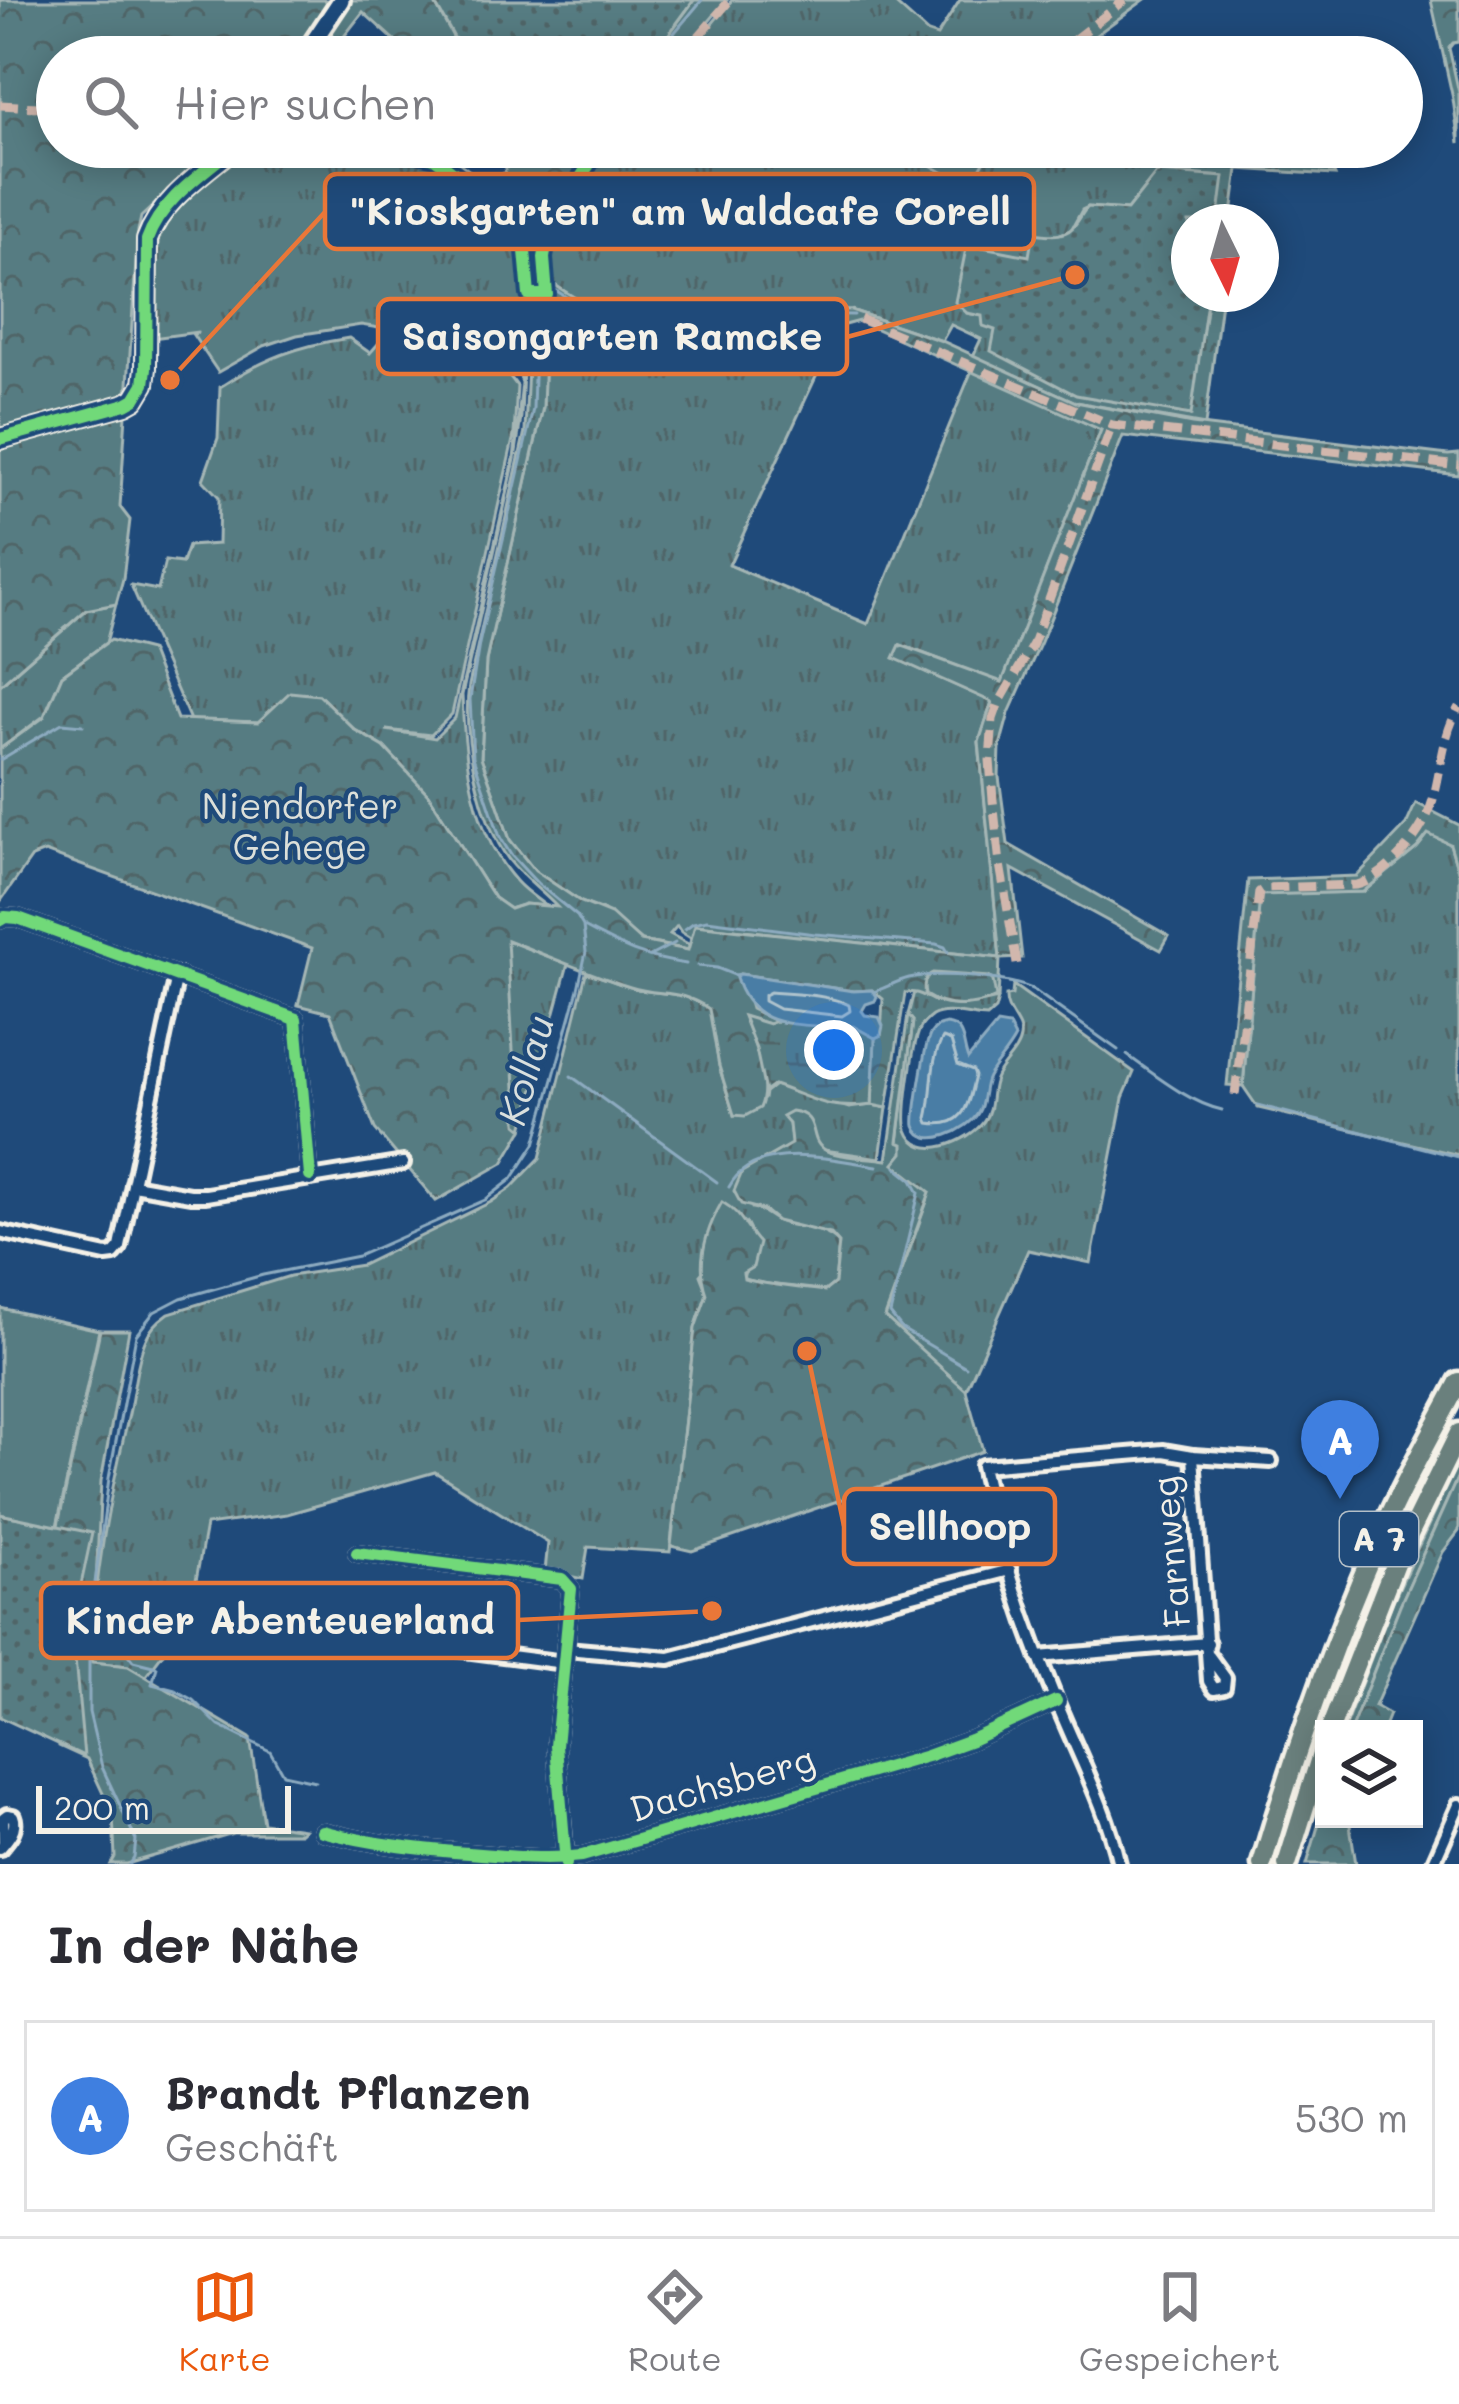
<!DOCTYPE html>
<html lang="de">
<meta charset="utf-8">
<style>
:root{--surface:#fff;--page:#f2f2f3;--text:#2b2b33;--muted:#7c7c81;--line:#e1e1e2;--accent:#ea580c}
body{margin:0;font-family:Mali,sans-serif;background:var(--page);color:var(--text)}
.controls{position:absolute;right:36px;bottom:36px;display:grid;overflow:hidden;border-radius:0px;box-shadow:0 6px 30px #0003}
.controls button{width:108px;height:108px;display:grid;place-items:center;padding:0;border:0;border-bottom:3px solid var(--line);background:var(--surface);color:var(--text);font:60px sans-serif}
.compass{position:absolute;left:1171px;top:204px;width:108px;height:108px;border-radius:50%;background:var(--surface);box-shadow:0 6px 30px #0003;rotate:175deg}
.scale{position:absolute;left:36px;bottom:30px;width:255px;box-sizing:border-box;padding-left:12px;border:6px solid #f4f1e8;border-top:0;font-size:33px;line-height:42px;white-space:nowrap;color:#f4f1e8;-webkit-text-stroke:9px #1f4a7a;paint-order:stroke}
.you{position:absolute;left:834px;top:1050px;width:42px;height:42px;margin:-30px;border:9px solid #fff;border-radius:50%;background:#1a73e8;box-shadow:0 0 0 18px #1a73e833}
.badge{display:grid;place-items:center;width:78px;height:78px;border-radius:50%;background:var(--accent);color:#fff;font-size:39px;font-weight:700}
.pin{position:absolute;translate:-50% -99px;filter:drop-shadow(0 3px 6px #0008)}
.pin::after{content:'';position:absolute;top:63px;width:42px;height:36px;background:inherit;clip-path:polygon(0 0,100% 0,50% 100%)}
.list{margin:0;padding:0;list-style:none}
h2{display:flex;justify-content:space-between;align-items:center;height:156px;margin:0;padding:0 48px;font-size:51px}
h2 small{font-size:39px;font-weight:400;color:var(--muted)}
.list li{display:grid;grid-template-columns:78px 1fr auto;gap:36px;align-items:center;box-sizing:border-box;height:192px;margin:0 24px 24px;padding:0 24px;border:3px solid var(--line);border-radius:0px}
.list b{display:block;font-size:45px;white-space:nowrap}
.list p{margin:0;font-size:39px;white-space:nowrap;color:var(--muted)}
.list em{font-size:39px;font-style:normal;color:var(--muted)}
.icon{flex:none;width:66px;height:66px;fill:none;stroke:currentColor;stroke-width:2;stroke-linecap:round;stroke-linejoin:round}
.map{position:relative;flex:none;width:1459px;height:1864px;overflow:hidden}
.search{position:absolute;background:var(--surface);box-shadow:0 6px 30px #0003;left:36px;right:36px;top:36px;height:132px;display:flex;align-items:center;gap:30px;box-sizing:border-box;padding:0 42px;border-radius:66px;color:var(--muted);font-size:45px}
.sheet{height:372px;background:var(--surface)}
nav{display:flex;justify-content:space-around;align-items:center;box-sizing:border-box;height:168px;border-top:3px solid var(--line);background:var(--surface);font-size:33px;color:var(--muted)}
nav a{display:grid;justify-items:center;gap:6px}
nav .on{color:var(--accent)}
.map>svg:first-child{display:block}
.grass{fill:url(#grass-tufts);stroke:#a5b6b5;stroke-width:3}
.forest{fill:url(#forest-crowns);stroke:#a5b6b5;stroke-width:3;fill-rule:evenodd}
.wetland{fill:url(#wetland-marsh);stroke:#a5b6b5;stroke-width:3}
.park{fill:url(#park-dots);stroke:#a5b6b5;stroke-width:3}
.pitch{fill:#567c82;stroke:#a5b6b5;stroke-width:3}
.water{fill:#487da5;stroke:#8dabc0;stroke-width:3}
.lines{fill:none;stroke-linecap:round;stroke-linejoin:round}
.shore{stroke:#afc3cd;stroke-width:3}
.stream{stroke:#8dabc0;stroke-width:3}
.street-casing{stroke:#f4f1e8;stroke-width:20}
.secondary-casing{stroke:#f4f1e8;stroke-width:24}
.highway-casing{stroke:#f4f1e8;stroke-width:27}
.street{stroke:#1f4a7a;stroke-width:10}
.secondary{stroke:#1f4a7a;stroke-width:15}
.highway{stroke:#6a807d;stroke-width:18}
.quiet{stroke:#d1b7ad;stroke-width:9;stroke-dasharray:18 9;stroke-linecap:butt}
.cycleway-casing{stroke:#1f4a7a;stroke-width:20}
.cycleway{stroke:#71d979;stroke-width:12}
.labels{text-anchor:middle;stroke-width:9;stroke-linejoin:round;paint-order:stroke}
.shield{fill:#1f4a7a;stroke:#b4bfc7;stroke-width:3}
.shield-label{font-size:33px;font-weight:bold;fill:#f4f1e8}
.park-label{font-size:36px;fill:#dcdfd9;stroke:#1f4a7a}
.street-label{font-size:36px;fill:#f4f1e8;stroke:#1f4a7a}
.water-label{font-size:39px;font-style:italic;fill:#dae0de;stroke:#1f4a7a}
.leader{fill:none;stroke:#ea7738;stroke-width:4.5}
.callout-dot{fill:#ea7738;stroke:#1f4a7a;stroke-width:4.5}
.callout{fill:#1f4a7a;stroke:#ea7738;stroke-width:4.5}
.callout-label{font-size:39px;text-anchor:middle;font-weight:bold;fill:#f4f1e8}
</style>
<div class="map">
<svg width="1459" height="1864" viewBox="0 0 1459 1864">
<defs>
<pattern id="grass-tufts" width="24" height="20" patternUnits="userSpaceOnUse" patternTransform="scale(3)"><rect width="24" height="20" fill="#567c82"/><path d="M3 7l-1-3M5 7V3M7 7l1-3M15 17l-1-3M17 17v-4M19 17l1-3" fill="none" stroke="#506567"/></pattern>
<pattern id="forest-crowns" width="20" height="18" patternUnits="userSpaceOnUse" patternTransform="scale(3)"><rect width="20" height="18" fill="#567c82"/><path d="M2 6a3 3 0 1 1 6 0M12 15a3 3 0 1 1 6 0" fill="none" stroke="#506567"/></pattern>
<pattern id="wetland-marsh" width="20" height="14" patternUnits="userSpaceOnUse" patternTransform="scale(3)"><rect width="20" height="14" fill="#567c82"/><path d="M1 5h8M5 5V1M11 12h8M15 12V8" fill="none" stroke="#506567"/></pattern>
<pattern id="park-dots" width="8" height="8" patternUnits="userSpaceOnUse" patternTransform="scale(3)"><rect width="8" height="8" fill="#567c82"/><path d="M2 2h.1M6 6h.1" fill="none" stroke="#506567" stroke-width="1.8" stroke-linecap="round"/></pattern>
</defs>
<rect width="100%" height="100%" fill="#1f4a7a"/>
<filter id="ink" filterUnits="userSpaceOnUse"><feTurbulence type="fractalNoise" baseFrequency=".00833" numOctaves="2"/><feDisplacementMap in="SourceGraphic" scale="24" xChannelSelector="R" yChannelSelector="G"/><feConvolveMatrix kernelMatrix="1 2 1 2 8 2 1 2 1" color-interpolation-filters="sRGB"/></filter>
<g filter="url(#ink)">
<g class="grass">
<polygon points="694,0 727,0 679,57 652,57"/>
<polygon points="732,0 891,0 928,33 937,36 960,0 1144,0 1066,57 684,57"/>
<path d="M239,147C297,147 384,136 434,168C462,186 489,211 515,232L521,233L526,295L521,417L515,459L462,695C464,758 472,833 517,882C525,891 536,898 546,906L525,904L509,909L494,898L428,794L384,747L355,730L319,695L290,693L258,722L190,720L131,585L158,590L165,561L182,563L188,546L218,544L219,497L203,480L218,438L220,387C265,358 297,346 349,338L370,353L386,335L496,358L517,386L514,435L452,714L431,735L386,730L435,738L455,718L514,459L522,383L520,376L500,348L361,325L297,335L264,346L218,372L193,335L198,332L152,338L158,243L151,241L163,215Z"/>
<polygon points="605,147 923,147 918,157 970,187 992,147 1078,147 1204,159 1260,161 1275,159 1336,168 1333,170 1335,175 1238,169 1231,222 1218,222 1223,177 1157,172 1127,210 1088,207 1082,210 1071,230 1055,236 1029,257 968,244 967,313 983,316 995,330 1190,415 1208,294 1222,294 1205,425 1076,402 973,356 981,339 951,325 942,341 851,310 761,307 726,308 641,321 614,317 594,310 550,282 548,252 555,227"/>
<polygon points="546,300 611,336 645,340 689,336 777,335 839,327 729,565 868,624 972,370 1101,430 1002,683 901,645 895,658 992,702 979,742 1000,958 696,925 692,939 681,932 677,926 670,934 690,945 689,950 641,941 603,910 581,902 535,871 510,840 481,757 486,661 543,407"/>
<polygon points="116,604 106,643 62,675 44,716 0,749 0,685 86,610"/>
<polygon points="1428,834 1450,844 1459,874 1459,1155 1258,1108 1243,1086 1260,894 1363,892 1417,848"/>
<polygon points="506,940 568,964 523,1129 517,1124"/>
<path d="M586,973C603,976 617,984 634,988C666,997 679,988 710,1009L719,1066L734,1115L764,1099L765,1092L774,1085L849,1108L872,1105L887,1108L880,1158L824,1150L789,1124L792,1144L743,1172L752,1208C765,1210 769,1218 780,1222C800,1229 823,1226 839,1243L835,1283L825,1291C798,1286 769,1286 743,1279L753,1237L746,1223L700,1275L707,1293L695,1329L670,1552L588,1547L583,1579L545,1571L548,1543L435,1472L287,1514L206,1525L189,1619L145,1677L128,1666L92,1662C93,1578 110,1496 129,1414C134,1391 136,1363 145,1341C149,1330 159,1320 169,1313L290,1276L362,1265L491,1202L511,1188L540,1158Z"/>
<path d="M1013,985L1134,1072L1123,1098L1091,1263L1028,1250L966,1390L885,1318L930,1193L891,1162L898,1143L913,1021L908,1015L914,992L919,991L934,1001L963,1006L996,997L998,999L995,1010L987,1017C971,1017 947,1007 932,1016C928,1019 922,1025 920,1029C913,1043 902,1116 907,1130C919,1164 970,1141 984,1121C994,1107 989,1091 996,1077C1002,1064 1018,1052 1020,1038C1023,1023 1005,1014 1006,996L1012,995Z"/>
<polygon points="1459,1459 1459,1474 1400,1605 1351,1729 1344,1729 1393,1601"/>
</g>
<g class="forest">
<polygon points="0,0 330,0 291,57 57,57 57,147 216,147 141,217 138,231 120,507 130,520 123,579 116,604 86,610 0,685"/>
<polygon points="345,0 433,0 464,57 413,57 363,12 332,52 318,42"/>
<polygon points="1431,0 1459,0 1459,42 1453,43 1449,48 1459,93 1459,143 1453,99"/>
<path d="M361,147H438L495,190L515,151L512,147H578L583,151L591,147H605C588,168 556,217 550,242C547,255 549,269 550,282L594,310L614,317L642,321L726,308L851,310L942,341L1076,402L1192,424L1448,455L1459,454V475L1123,436L1041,642L1009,713L1000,746L999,777L1008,844L1169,936L1161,950L1012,869L1022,958L1000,959L998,999C980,1003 955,1010 935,1001C922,996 920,991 905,993L887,1108L872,1105L875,1038L881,1035L883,999L872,990L853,991L741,974L751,1009L775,1021L769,1024L744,1017C753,1043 772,1082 760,1108L745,1116L734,1115L719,1066L709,1009C679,988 661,997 630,987C588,973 548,956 507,940L517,1124L523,1129L503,1163L436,1201L375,1129L330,1013L298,1005L312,948L45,852L32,857L0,902V749L44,717L62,675L110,640L150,650L177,719L258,722L290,692L319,695L355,730L384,747L428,794L494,898L510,909L525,904L557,907C542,891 523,878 509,860C479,820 462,735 469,685L525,431L531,300L526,234L515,232L431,166L391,152ZM547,301C568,312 590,330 614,336C639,342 664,337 689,336C747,333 803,338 859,321L1101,430L1002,682L900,645L894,658L992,702L979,742L1000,958L695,925L688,950L641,941L611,914L581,902L535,871L510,840L481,757L486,661L543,407Z"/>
<polygon points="923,147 992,147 970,188 918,158"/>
<polygon points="1416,803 1459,825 1459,874 1450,844 1428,834 1417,848 1363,892 1260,895 1243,1086 1227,1085 1248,880 1357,876 1406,825"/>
<path d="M908,1015L913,1021L898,1142L903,1144V1153L894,1164L930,1192L885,1317L966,1390L983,1451L692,1551L671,1546L695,1328L707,1294C696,1263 706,1230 722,1202C743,1214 744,1227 759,1243L753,1267L743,1273L744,1279C769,1286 798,1287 825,1291L835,1283L839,1243L831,1234L777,1221L764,1210L741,1204L734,1191L742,1172L791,1144L789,1124L782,1116L791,1111C824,1115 805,1141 827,1151C844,1158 869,1157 887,1160Z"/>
<polygon points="100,1330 129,1330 101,1481 92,1662 128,1666 250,1738 263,1823 304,1829 300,1833 233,1833 127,1864 111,1864 115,1857 113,1815 87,1759 59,1746 57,1530"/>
<polygon points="1459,1474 1459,1531 1443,1552 1375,1706 1389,1714 1383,1729 1351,1729 1400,1605"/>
<polygon points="1324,1806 1324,1819 1349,1819 1356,1864 1307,1864"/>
</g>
<g class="wetland">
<path d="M933,973L989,977L993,981L996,997C974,1008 946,1009 925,995C923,987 924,976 933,973Z"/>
<path d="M743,1016L769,1024L775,1021L843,1028C855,1026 865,1029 875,1038L872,1105C828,1111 814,1099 774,1085L765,1092L756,1049Z"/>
</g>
<g class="park">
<polygon points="433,0 694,0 652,57 465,57"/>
<path d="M1157,172L1224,177L1218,222H1189V294H1208L1191,415L1076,395L991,351L995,330L983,326L982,316L967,313L955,302L967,244L1029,256L1033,233C1049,235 1067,239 1077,222C1081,217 1083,211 1088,207L1127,210Z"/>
<polygon points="0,1514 92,1533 72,1627 84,1756 0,1717"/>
</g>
<polygon class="pitch" points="0,1308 99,1330 57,1526 0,1514"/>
<g class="water">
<path d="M740,974L853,991L872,990L877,996L875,1001L866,1004L862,1011L865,1015L879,1017L883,1026L881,1035L875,1038L853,1026L843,1028C794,1023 751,1031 735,975Z"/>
<path d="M946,1024C966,1026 962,1045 968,1059L997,1024L1009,1026L1015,1038C1008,1052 996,1063 988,1077C982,1089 985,1102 978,1113C969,1129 924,1152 915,1126C913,1118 925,1041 931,1033C936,1026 938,1026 946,1024Z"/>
</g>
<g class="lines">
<g class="shore">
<path d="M770,992C796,994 826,994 849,1005L850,1011L842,1016L779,1009L764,1001V995Z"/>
<path d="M943,1038L951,1041L958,1065L973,1071L975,1076C968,1103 966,1129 929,1123L927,1118C934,1092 929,1061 943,1038Z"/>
</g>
<g class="stream">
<polyline points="654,57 702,0"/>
<polyline points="429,147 443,154 523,218 539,226"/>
<polyline points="1075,147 1259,166"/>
<polyline points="185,198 204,180"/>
<polyline points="552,288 588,311 607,320 639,327 727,313 854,315"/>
<polyline points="0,760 62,723 83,725"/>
<path d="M584,927C625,949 640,957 686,964"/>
<polyline points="685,929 693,923 707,920 815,934 936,944 945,947 948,952"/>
<polyline points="650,956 675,943"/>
<polyline points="698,966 717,968 737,976"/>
<path d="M873,992C885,988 897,981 909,978C939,972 1004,977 1032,989L1118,1050"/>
<path d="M1127,1055C1155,1075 1188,1102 1222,1110"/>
<polyline points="571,1076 717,1182"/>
<polyline points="1257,1105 1459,1157"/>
<polyline points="896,1167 912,1180 919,1193 890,1314 902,1329 966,1367"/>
<path d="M729,1187C754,1139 833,1160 877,1166"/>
<polyline points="91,1656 126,1652 133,1661 157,1667 152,1684 175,1690 193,1700 219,1726 270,1751 283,1774 315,1781"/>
<polyline points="130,1864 134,1858 136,1840 102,1767 89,1712 89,1628 109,1478 136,1335 154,1312 181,1298 263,1275 358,1256 485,1200 512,1179 535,1144 578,989 586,952 583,926 577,916 538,884 511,855 500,837 473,757 470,699 479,644 533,409 537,286 535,237 546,215 592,147"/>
</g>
<g class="street-casing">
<g id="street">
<polyline points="0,920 5,917 18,918 296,1019 310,1176"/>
<polyline points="133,1185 190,1195 206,1195 403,1163"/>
<polyline points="0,1232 106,1255 114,1254 120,1247 177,975"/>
<polyline points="1193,1456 1209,1681 1214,1689 1224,1687 1225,1678 1209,1656"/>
<polyline points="357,1553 562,1579 571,1589 556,1746 566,1862"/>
<polyline points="195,1615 564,1663"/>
<polyline points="566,1649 669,1658 1010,1570"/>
<polyline points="1038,1657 1208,1643"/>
<path d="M322,1831C374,1845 426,1850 480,1854C514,1857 548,1860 582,1856L927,1756L971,1740L1056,1701"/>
<path d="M0,1848C8,1839 18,1828 13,1816L7,1815L3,1818L4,1843"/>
<path d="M1119,1864C1106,1806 1077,1753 1055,1698C1024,1624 999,1545 982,1466L1164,1451L1193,1456L1271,1461"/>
<polyline points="1433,1864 1459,1805"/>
</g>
</g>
<g class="secondary-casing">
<g id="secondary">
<polyline points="303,57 341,0"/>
<path d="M0,439L126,404L135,399L144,384L146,368L147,240C161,200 202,174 234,147"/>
</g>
</g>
<g class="highway-casing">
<g id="highway">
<polyline points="1330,1729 1395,1563 1459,1433"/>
<path d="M1262,1864C1297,1745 1338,1627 1390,1514C1411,1469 1436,1426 1459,1382"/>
<polyline points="1287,1864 1324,1745"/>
</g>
</g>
<use href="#street" class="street"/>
<use href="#secondary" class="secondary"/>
<use href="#highway" class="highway"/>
<g class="quiet">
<polyline points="681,57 730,0"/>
<polyline points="1052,57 1125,0"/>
<polyline points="0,105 57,108"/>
<polyline points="860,319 1112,425 1459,466"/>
<polyline points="1017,964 1000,864 993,800 990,760 993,719 998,705 1033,644 1112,425"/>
<path d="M1235,1095L1259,892L1265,888L1357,885C1386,878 1422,834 1431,806C1442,772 1441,738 1459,707"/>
</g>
<g class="cycleway-casing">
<g id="cycleway">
<polyline points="394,147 434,158 516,219 523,229 529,295 547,295 544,258 549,228 600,147"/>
<path d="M0,439L126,404L135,399L144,384L146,368L147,240C161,200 202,174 234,147"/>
<polyline points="0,920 5,917 18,918 296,1019 310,1176"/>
<polyline points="357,1553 562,1579 571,1589 556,1746 566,1864"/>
<path d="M322,1831C374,1845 426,1850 480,1854C514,1857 548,1860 582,1856L927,1756L971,1740L1056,1701"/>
</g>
</g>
<use href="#cycleway" class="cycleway"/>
</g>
</g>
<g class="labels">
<rect class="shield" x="1340" y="1512" width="78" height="54" rx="9"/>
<g class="shield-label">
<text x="1379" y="1551">A 7</text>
</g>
<g class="park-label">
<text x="300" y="819">Niendorfer<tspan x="300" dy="41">Gehege</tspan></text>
</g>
<g class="street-label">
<text transform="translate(1171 1552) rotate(-95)" y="13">Farnweg</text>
<text transform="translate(722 1784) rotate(-16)" y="13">Dachsberg</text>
</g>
<g class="water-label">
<text transform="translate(526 1070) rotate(-74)" y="14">Kollau</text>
</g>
</g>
<path class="leader" d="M170 380L325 212M1075 275L847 337M807 1351L844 1526M712 1611L518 1620"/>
<g class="callout-dot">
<circle cx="170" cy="380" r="12"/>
<circle cx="1075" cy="275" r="12"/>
<circle cx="807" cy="1351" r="12"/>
<circle cx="712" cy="1611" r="12"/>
</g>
<g class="callout">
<rect x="325" y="174" width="709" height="75" rx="12"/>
<rect x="378" y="299" width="469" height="75" rx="12"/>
<rect x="844" y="1489" width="211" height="75" rx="12"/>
<rect x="41" y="1583" width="477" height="75" rx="12"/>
</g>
<g class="callout-label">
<text x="680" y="225">"Kioskgarten" am Waldcafe Corell</text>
<text x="612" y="350">Saisongarten Ramcke</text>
<text x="950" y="1540">Sellhoop</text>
<text x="280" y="1634">Kinder Abenteuerland</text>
</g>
</svg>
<div class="controls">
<button><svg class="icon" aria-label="layers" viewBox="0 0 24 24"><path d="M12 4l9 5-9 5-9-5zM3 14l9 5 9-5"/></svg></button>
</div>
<svg class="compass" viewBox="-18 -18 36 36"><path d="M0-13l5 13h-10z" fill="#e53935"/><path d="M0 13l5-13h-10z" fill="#7c7c81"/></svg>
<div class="scale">200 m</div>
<div class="you"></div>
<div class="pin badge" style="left:1340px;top:1499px;background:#3f7fe0">A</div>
<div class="search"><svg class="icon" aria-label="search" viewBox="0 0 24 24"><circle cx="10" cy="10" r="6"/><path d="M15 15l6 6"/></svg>Hier suchen</div>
</div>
<section class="sheet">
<h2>In der Nähe<small></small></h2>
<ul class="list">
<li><span class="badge" style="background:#3f7fe0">A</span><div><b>Brandt Pflanzen</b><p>Geschäft</p></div><em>530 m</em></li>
</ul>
</section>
<nav>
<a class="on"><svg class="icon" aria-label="map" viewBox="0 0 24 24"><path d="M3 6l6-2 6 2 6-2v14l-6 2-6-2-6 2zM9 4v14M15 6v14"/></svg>Karte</a>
<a><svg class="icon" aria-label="directions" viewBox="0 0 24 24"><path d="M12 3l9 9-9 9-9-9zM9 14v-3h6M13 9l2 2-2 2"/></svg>Route</a>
<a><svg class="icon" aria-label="saved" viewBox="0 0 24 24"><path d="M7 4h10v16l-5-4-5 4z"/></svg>Gespeichert</a>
</nav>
